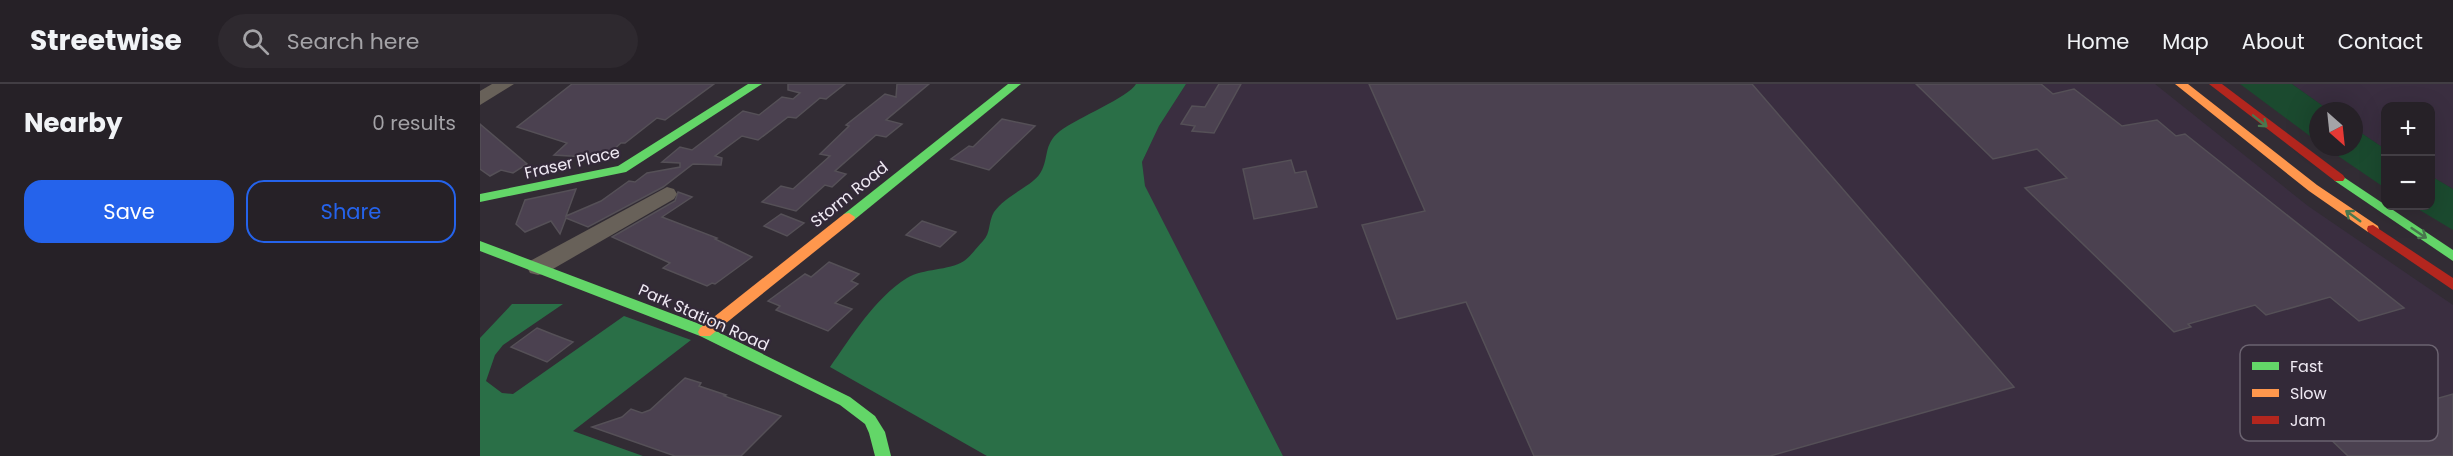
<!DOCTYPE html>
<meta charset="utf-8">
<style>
:root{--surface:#262127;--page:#2e292f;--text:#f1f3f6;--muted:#a4a3a7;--line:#423e44;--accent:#2563eb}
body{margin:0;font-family:Poppins,sans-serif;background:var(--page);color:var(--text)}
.controls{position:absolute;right:18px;top:18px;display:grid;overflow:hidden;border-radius:12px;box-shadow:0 6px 24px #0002}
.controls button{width:54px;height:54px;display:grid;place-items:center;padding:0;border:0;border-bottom:2px solid var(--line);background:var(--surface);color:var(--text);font:30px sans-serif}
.compass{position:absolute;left:1829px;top:18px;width:54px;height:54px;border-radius:50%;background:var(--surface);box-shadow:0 6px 24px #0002;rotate:153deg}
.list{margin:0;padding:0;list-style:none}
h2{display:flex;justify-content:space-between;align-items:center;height:78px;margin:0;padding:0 24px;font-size:26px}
h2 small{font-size:20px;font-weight:400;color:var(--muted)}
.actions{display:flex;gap:12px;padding:18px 24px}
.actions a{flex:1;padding:14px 0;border:2px solid var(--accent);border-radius:18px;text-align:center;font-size:21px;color:var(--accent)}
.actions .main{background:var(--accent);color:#fff}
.icon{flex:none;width:33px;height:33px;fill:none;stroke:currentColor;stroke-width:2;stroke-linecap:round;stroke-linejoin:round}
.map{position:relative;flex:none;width:1973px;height:372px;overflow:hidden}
header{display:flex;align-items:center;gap:36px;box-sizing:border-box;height:84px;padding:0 30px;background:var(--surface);border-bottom:2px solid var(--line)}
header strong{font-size:28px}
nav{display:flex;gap:33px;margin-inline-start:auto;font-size:21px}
.search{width:420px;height:54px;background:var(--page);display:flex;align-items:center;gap:15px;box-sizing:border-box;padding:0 21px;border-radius:33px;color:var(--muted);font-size:22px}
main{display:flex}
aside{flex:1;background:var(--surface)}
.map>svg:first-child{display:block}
.built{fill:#3a2e40}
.green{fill:#1b4a2f}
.forest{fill:#2a6f47}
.building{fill:#4b4150;stroke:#555057;stroke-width:1.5}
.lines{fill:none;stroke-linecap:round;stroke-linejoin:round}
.street{fill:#686159;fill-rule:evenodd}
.fast{fill:#63d668;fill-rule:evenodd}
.slow{fill:#ff974d;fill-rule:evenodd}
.jam{fill:#b3261e;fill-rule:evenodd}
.oneway{stroke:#49774e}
.labels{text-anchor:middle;stroke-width:4.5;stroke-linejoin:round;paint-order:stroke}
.street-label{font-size:16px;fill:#efe9f3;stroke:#332938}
.key{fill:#332938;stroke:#6b6370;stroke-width:1.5}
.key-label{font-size:16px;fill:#efe9f3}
</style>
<header>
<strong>Streetwise</strong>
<div class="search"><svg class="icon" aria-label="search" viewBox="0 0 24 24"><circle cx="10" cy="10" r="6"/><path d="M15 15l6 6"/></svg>Search here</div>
<nav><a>Home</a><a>Map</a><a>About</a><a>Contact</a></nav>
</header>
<main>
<aside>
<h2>Nearby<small>0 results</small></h2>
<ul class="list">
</ul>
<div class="actions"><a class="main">Save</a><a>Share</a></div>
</aside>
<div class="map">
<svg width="1973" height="372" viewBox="0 0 1973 372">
<rect width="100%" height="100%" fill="#322c34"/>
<g class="built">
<polygon points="706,0 1675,0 1828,122 1973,221 1973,372 803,372 665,103 662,78 679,42"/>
<polygon points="1812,0 1973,0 1973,105 1951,92 1950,22 1906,22 1905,65 1874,44 1874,27 1850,27"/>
</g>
<g class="green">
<polygon points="1760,0 1812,0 1850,27 1838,27 1838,58"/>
<polygon points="1874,44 1905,65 1905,104 1845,63 1874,63"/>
<polygon points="1951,92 1973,105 1973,146 1933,122 1950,122"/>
</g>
<g class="forest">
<path d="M656,0H706L679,42L662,78L665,102L803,372H507L350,283C372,252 394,215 427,194C444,184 468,187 484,177C491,172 497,163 503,157C511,149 508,138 514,128C526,111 550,103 559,91C570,76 562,61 580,47C597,34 649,13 656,0Z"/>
<polygon points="32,220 83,220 23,261 15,271 6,297 22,309 33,310 144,232 211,256 93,347 163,372 0,372 0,254"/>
</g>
<g class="building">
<polygon points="92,0 234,0 185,36 177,34 145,59 141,59 124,74 74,71 87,59 37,43"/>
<polygon points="308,0 365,0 346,15 340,14 316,34 308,33 278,56 262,52 235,72 242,74 241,81 213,80 183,103 108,143 86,134 80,150 71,137 45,148 36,140 45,116 96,105 86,132 121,117 149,97 155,98 167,89 200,83 200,79 182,78 200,63 212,66 263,27 279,31 302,13 313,15 320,9 308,6"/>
<polygon points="417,0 449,0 406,36 422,40 406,53 396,51 355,87 366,90 352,103 345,101 316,127 282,118 301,102 313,105 350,72 340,70 369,42 366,41 405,10 416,13"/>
<polygon points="739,0 761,0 734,49 712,47 715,42 701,40 712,22 725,23"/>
<polygon points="889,0 1272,0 1534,303 1290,372 1054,372 986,218 917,235 882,141 945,127"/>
<polygon points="1436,0 1561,0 1573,10 1594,5 1642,42 1677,36 1696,52 1705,50 1924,224 1879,237 1850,213 1786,231 1775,221 1708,240 1711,243 1694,248 1545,104 1587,94 1557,65 1513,75"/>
<polygon points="522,35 555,42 509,86 471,75 489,62 493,63"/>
<polygon points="0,40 47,80 33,89 21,86 10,92 0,85"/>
<polygon points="811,76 815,89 826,87 837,123 774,135 763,85"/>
<polygon points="198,108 212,113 182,133 237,154 235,155 272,173 235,200 232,199 227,202 183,184 190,179 132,153 195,117"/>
<polygon points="301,130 324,139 307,152 284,142"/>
<polygon points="442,137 476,148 460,163 426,151"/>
<polygon points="349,178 379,190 371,197 378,200 355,219 372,225 348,247 296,226 300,222 288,217 325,190 331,193"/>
<polygon points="57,244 72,250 93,258 67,278 31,263"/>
<polygon points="205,294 221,299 219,302 246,311 244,312 301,332 261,372 195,372 112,343 142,333 151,325 162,329 170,326"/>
<polygon points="1973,310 1973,372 1868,372 1842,347"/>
</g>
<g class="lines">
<g class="street">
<polygon points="12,0 34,0 0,21 0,7"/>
<polygon points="187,103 194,105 197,110 194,115 66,189 58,191 50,189 47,183 50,177"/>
</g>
<g class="fast">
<polygon points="268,0 282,0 146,88 0,118 0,110 138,82"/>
<polygon points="528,0 541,0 374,136 364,136 363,133 364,130"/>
<polygon points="1859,90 1973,166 1973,177 1855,97 1853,94"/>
<polygon points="0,157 230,244 370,313 395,332 405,348 411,372 395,372 389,349 385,340 360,321 220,252 0,167"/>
</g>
<g class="slow">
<polygon points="1695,0 1708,0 1837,101 1898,142 1899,145 1898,148 1888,148 1829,107"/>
<polygon points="369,129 375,133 374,136 230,252 220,252 218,248 220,244 364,130"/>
</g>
<g class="jam">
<polygon points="1729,0 1742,0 1863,91 1865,94 1863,97 1855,97"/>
<polygon points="1893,141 1973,194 1973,206 1888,148 1887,145 1888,142"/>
</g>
</g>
<defs><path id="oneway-shaft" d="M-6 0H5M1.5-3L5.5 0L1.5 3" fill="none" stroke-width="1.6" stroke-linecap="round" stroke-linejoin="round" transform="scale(1.5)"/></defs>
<g class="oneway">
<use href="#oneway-shaft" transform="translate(1780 37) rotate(39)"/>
<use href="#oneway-shaft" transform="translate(1873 132) rotate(-144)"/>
<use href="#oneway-shaft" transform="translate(1939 149) rotate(34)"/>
</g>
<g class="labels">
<g class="street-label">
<text transform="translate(92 78) rotate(-13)" y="6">Fraser Place</text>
<text transform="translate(369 110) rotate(-39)" y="6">Storm Road</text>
<text transform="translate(224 233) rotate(24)" y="6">Park Station Road</text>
</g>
</g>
<rect x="1760" y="261" width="198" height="96" rx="9" class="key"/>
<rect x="1772" y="278" width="27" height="8" fill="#63d668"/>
<rect x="1772" y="305" width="27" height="8" fill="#ff974d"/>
<rect x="1772" y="332" width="27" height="8" fill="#b3261e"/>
<g class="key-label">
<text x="1810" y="288">Fast</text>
<text x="1810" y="315">Slow</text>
<text x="1810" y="342">Jam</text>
</g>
</svg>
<div class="controls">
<button>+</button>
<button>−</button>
</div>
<svg class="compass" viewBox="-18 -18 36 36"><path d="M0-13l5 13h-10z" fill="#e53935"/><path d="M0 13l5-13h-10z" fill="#a4a3a7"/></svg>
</div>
</main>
